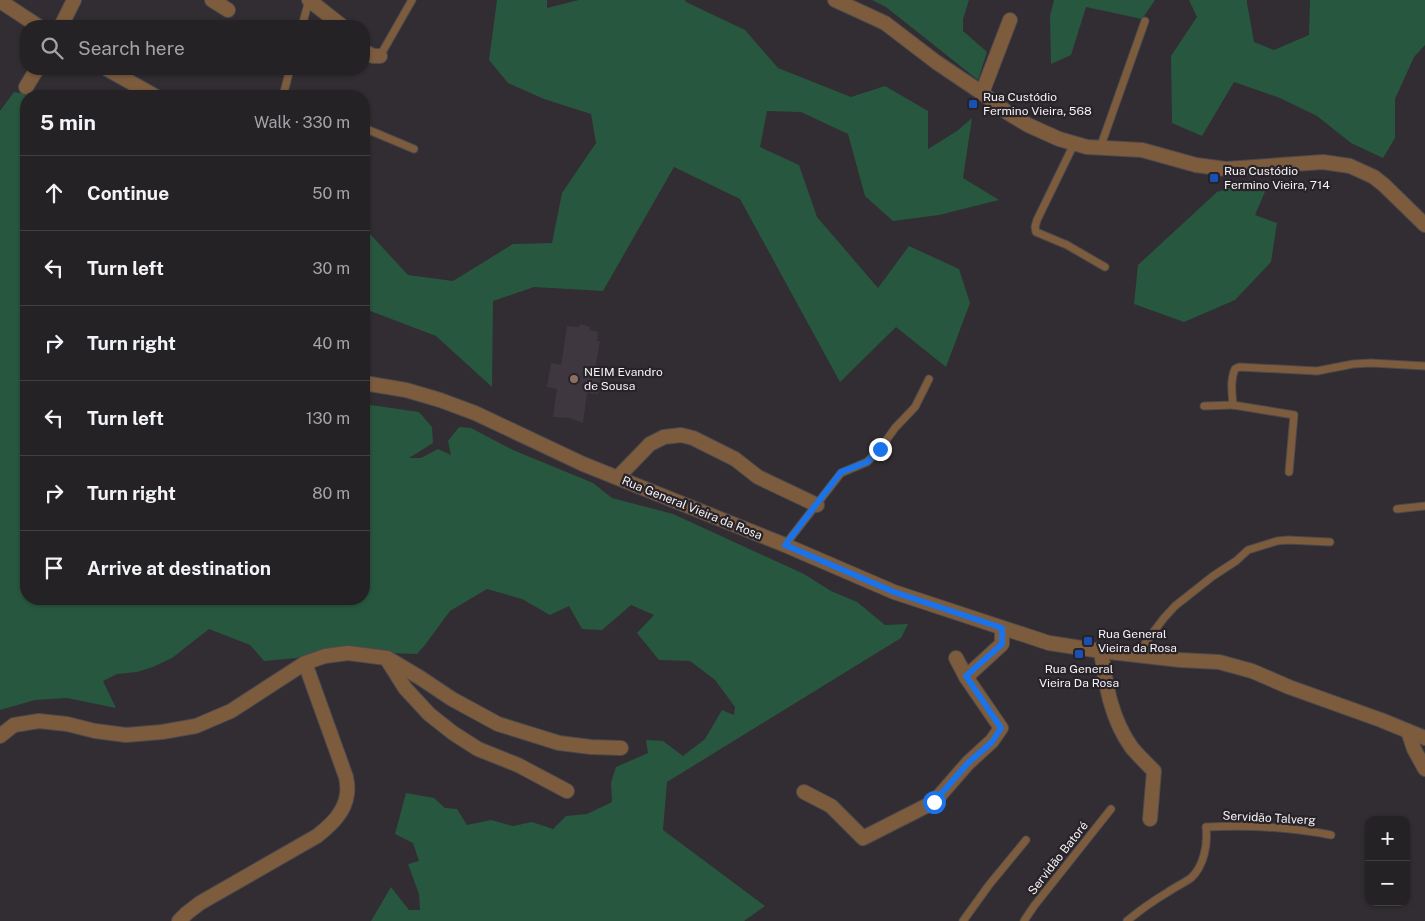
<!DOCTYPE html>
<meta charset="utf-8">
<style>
:root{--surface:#252226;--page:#312f32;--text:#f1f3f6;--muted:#a3a4a7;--line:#423f43}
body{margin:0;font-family:"Public Sans",sans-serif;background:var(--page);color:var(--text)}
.controls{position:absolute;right:15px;bottom:15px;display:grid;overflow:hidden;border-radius:10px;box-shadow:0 1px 4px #0004}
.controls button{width:45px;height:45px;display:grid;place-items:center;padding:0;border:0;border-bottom:1px solid var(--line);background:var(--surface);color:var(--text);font:25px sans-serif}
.stop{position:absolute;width:15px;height:15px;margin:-11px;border:4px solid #1a73e8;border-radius:50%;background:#fff}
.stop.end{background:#1a73e8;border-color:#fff;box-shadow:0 1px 5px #0008}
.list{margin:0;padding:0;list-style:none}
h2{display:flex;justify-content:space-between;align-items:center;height:65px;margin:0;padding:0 20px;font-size:21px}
h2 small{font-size:16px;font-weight:400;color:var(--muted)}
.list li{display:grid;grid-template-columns:32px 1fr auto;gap:15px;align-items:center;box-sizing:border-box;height:75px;padding:0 20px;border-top:1px solid var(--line)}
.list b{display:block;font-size:19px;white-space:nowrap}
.list em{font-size:16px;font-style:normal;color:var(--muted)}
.icon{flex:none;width:28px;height:28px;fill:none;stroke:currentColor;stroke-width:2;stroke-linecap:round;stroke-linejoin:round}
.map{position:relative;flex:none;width:1425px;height:921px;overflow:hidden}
.search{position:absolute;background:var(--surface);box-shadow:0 1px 4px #0004;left:20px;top:20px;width:350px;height:55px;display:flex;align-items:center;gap:12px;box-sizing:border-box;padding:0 18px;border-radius:20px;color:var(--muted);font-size:19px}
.panel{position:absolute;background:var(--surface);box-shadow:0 1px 4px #0004;left:20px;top:90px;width:350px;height:515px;border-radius:20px}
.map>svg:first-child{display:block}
.built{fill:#3f3740}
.green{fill:#28573f}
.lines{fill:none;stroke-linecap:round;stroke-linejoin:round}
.lane-casing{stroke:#4c494d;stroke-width:9}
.street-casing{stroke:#4c494d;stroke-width:16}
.lane{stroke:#7d5c3e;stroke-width:7}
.street{stroke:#7d5c3e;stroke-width:14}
.route{stroke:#1a73e8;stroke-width:6}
.transit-dot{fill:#1a4fb4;stroke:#282328;stroke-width:2}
.education-dot{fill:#8d6e63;stroke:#282328;stroke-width:2}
.labels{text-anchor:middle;stroke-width:4.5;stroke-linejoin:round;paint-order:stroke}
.poi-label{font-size:12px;fill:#f5f3f6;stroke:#282328;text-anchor:start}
.street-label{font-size:12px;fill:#f5f3f6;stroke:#282328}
</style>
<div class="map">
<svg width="1425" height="921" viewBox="0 0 1425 921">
<rect width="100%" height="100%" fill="#312d32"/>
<polygon class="built" points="580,324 590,327 590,330 598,332 597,341 600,341 595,369 601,370 598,394 587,393 583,423 570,418 553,417 557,389 547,387 551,363 561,365 567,326 579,327"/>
<g class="green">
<polygon points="497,0 547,0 547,8 579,0 685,0 686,2 745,30 778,68 851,97 885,86 928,111 928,149 957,131 972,118 963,178 999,200 939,215 893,221 865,196 848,134 801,112 767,111 760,147 799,165 817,217 878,288 909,246 959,269 970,303 946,367 896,327 840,382 740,199 674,167 603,291 534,287 493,301 492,387 436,336 365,309 364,310 364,232 370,234 408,275 453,281 513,244 552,243 562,193 596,143 591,114 544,99 508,83 489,60"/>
<polygon points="872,0 969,0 963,19 963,31 987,52 978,80 886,7"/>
<polygon points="1054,0 1155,0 1142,19 1086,7 1071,55 1051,64 1050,16"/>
<polygon points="1189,0 1247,0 1247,3 1254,42 1274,50 1309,35 1310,0 1425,0 1425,45 1414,57 1395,99 1395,138 1383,158 1351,143 1317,116 1280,98 1234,82 1202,136 1172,123 1171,56 1197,17"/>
<polygon points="14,92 34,96 26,96 26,599 364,599 364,404 419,412 432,427 433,443 409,458 421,458 438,449 451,455 448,441 459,427 471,428 513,450 593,483 612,498 673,514 804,574 831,591 857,602 885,625 908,624 901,638 667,782 663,830 765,906 744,921 371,921 391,887 409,910 420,910 419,894 408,864 419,861 413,843 395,834 406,793 434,798 445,808 457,809 467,825 491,820 513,826 532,822 553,829 566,816 587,814 612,802 611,782 616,767 648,753 646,740 663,741 683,756 705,739 722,710 734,715 735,707 715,680 690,661 659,660 637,633 654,615 631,605 602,630 582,629 569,606 550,615 522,599 487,589 450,611 425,645 417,654 389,653 346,646 296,658 264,661 250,645 209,629 172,658 153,667 137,672 117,674 103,681 116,708 67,698 35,700 0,710 0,111"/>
<polygon points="1245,183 1267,187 1255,215 1277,223 1271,262 1235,300 1184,322 1134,304 1138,265 1217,192"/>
</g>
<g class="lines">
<g class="lane-casing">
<g id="lane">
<polyline points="302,26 309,0"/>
<polyline points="380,56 412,0"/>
<polyline points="283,96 290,69"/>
<polyline points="364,128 414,149"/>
<polyline points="1074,144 1037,220 1035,227 1036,232 1067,245 1105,267"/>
<polyline points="1100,148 1145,21"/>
<polyline points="1204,406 1233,405"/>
<path d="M1289,472L1294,415L1233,405C1232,393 1230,380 1235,369L1239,367L1317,371L1353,364L1371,363L1425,366"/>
<polyline points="1397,509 1425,506"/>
<polyline points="785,545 841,473 867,462 880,449 895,428 915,407 929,379"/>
<polyline points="1138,655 1148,639 1164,618 1175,606 1213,576 1236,561 1248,550 1277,541 1288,540 1330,542"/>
<polyline points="963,921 989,885 1026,840"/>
<polyline points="1024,921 1034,906 1111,809"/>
<path d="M1127,921C1140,910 1153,901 1168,892C1175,887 1184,883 1191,878C1204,866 1208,844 1206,827C1247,825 1290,827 1331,835"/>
</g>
</g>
<g class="street-casing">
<g id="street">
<polyline points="212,0 228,10"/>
<polyline points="309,0 342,26"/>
<polyline points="835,0 885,23 936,62 982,93 1008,113 1028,125 1059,139 1087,147 1142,150 1196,165 1226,169 1323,162 1350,166 1374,177 1384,185 1425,225"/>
<polyline points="0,1 38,26"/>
<polyline points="61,26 74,0"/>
<polyline points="364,51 373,56 380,56"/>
<polyline points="107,69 155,96"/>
<polyline points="26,87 37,69"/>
<polyline points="982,93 1010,20"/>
<polyline points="364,383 406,390 440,400 475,413 583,464 785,545 894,592 1049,643 1101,651 1180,660 1219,662 1252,671 1289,687 1381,720 1425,738"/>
<polyline points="618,477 650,444 664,437 681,435 693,438 735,459 758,477 817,505"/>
<path d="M1101,651C1106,686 1111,719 1132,748C1139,756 1147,764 1154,771L1150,819"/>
<polyline points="388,661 405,688 429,714 453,733 478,749 518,765 567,791"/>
<polyline points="966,677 1002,644 1002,628"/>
<polyline points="1408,731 1414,749 1425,769"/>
<polyline points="0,736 14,725 39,721 67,724 95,731 126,735 162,732 196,726 231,711 305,663 325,656 348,653 387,658 419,677 452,699 498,724 559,743 591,747 621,748"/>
<polyline points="804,792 831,806 863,838 934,802 968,763 992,741 1001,728 966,677 956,658"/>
<path d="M179,921L187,913L200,903L317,836C331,825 345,812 347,794C348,788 347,782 346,777L305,663"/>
</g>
</g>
<use href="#lane" class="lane"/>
<use href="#street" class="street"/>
</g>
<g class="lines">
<polyline class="route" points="880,449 867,462 841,472 785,545 894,592 1002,628 1002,644 966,676 1001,728 992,742 968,763 934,802"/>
</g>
<g class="transit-dot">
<rect x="968" y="99" width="10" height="10" rx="2.5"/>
<rect x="1209" y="173" width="10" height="10" rx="2.5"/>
<rect x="1083" y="636" width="10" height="10" rx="2.5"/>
<rect x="1074" y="649" width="10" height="10" rx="2.5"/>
</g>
<circle class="education-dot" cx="574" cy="379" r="5"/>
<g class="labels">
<g class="poi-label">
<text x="983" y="101">Rua Custódio<tspan x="983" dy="14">Fermino Vieira, 568</tspan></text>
<text x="1224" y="175">Rua Custódio<tspan x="1224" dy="14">Fermino Vieira, 714</tspan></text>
<text x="584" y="376">NEIM Evandro<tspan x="584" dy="14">de Sousa</tspan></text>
<text x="1098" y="638">Rua General<tspan x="1098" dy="14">Vieira da Rosa</tspan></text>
<text x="1079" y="673" text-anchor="middle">Rua General<tspan x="1079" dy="14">Vieira Da Rosa</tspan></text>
</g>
<g class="street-label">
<text transform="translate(692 508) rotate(22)" y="4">Rua General Vieira da Rosa</text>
<text transform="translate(1269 818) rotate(3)" y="4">Servidão Talverg</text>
<text transform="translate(1058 858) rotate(-52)" y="4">Servidão Batoré</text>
</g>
</g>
</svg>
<div class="controls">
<button>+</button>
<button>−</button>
</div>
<div class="stop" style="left:934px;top:802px"></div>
<div class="stop end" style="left:880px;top:449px"></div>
<div class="search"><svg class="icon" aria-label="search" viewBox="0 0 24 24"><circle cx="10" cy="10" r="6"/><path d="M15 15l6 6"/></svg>Search here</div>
<section class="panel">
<h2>5 min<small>Walk · 330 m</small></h2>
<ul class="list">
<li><svg class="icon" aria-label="ahead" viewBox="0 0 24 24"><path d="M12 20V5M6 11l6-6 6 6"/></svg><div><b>Continue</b></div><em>50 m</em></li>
<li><svg class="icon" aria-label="left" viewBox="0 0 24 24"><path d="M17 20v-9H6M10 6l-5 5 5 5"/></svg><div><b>Turn left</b></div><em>30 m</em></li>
<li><svg class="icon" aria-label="right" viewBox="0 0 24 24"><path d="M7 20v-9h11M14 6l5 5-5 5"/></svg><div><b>Turn right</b></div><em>40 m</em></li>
<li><svg class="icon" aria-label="left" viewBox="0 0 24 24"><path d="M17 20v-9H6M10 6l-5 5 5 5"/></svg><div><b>Turn left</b></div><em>130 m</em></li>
<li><svg class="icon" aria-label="right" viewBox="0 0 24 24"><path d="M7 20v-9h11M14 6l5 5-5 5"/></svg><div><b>Turn right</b></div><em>80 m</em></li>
<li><svg class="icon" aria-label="arrive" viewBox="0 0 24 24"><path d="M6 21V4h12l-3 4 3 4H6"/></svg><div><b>Arrive at destination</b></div></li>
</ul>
</section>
</div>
